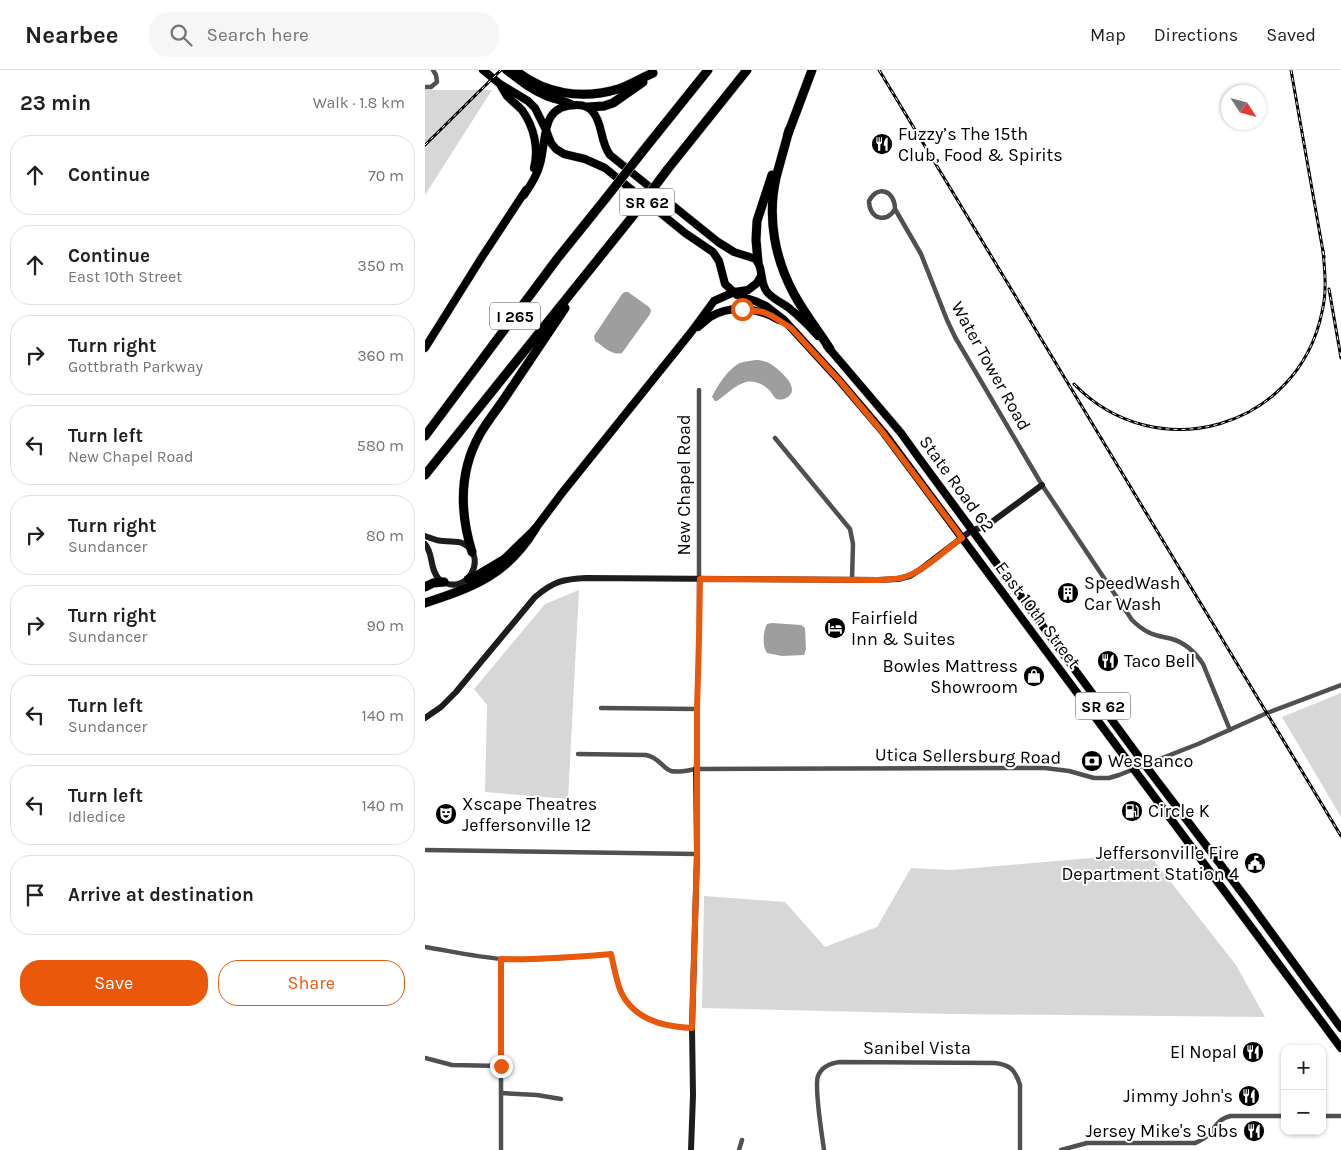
<!DOCTYPE html>
<meta charset="utf-8">
<style>
:root{--surface:#fff;--page:#f6f6f6;--text:#202124;--muted:#757577;--line:#e0e0e0;--accent:#ea580c}
body{margin:0;font-family:Karla,sans-serif;background:var(--page);color:var(--text)}
.controls{position:absolute;right:15px;bottom:15px;display:grid;overflow:hidden;border-radius:10px;box-shadow:0 1px 4px #0004}
.controls button{width:45px;height:45px;display:grid;place-items:center;padding:0;border:0;border-bottom:1px solid var(--line);background:var(--surface);color:var(--text);font:25px sans-serif}
.compass{position:absolute;left:796px;top:15px;width:45px;height:45px;border-radius:50%;background:var(--surface);box-shadow:0 1px 4px #0004;rotate:126deg}
.stop{position:absolute;width:15px;height:15px;margin:-11px;border:4px solid #ea580c;border-radius:50%;background:#fff}
.stop.end{background:#ea580c;border-color:#fff;box-shadow:0 1px 5px #0008}
.list{margin:0;padding:0;list-style:none}
h2{display:flex;justify-content:space-between;align-items:center;height:65px;margin:0;padding:0 20px;font-size:21px}
h2 small{font-size:16px;font-weight:400;color:var(--muted)}
.list li{display:grid;grid-template-columns:32px 1fr auto;gap:15px;align-items:center;box-sizing:border-box;height:80px;margin:0 10px 10px;padding:0 10px;border:1px solid var(--line);border-radius:20px}
.list b{display:block;font-size:19px;white-space:nowrap}
.list p{margin:0;font-size:16px;white-space:nowrap;color:var(--muted)}
.list em{font-size:16px;font-style:normal;color:var(--muted)}
.actions{display:flex;gap:10px;padding:15px 20px}
.actions a{flex:1;padding:11px 0;border:1px solid var(--accent);border-radius:20px;text-align:center;font-size:18px;color:var(--accent)}
.actions .main{background:var(--accent);color:#fff}
.icon{flex:none;width:28px;height:28px;fill:none;stroke:currentColor;stroke-width:2;stroke-linecap:round;stroke-linejoin:round}
.map{position:relative;flex:none;width:916px;height:1080px;overflow:hidden}
header{display:flex;align-items:center;gap:30px;box-sizing:border-box;height:70px;padding:0 25px;background:var(--surface);border-bottom:1px solid var(--line)}
header strong{font-size:24px}
nav{display:flex;gap:28px;margin-inline-start:auto;font-size:18px}
.search{width:350px;height:45px;background:var(--page);display:flex;align-items:center;gap:12px;box-sizing:border-box;padding:0 18px;border-radius:20px;color:var(--muted);font-size:19px}
main{display:flex}
aside{flex:1;background:var(--surface)}
.map>svg:first-child{display:block}
.green{fill:#d7d7d7}
.water{fill:#9e9e9e}
.lines{fill:none;stroke-linecap:round;stroke-linejoin:round}
.primary-casing{stroke:#dbdbdb;stroke-width:9}
.highway-casing{stroke:#dbdbdb;stroke-width:10}
.street{stroke:#505050;stroke-width:4.5}
.secondary{stroke:#1d1d1d;stroke-width:6}
.primary{stroke:#000;stroke-width:8}
.highway{stroke:#000;stroke-width:9}
.rail-casing{stroke:#000;stroke-width:3}
.rail{stroke:#fff;stroke-width:1;stroke-dasharray:4;stroke-linecap:butt}
.highway-bridge-casing{stroke:#dbdbdb;stroke-width:10;stroke-linecap:butt}
.highway-bridge{stroke:#000;stroke-width:9}
.route{stroke:#ea580c;stroke-width:6}
.labels{text-anchor:middle;stroke-width:4;stroke-linejoin:round;paint-order:stroke}
.shield{fill:#fff;stroke:#4c4c4c;stroke-width:1}
.shield-label{font-size:16px;font-weight:bold;fill:#000}
.poi-label{font-size:18px;fill:#000;stroke:#fff;text-anchor:start}
.street-label{font-size:18px;fill:#000;stroke:#fff}
</style>
<header>
<strong>Nearbee</strong>
<div class="search"><svg class="icon" aria-label="search" viewBox="0 0 24 24"><circle cx="10" cy="10" r="6"/><path d="M15 15l6 6"/></svg>Search here</div>
<nav><a>Map</a><a>Directions</a><a>Saved</a></nav>
</header>
<main>
<aside>
<h2>23 min<small>Walk · 1.8 km</small></h2>
<ul class="list">
<li><svg class="icon" aria-label="ahead" viewBox="0 0 24 24"><path d="M12 20V5M6 11l6-6 6 6"/></svg><div><b>Continue</b></div><em>70 m</em></li>
<li><svg class="icon" aria-label="ahead" viewBox="0 0 24 24"><path d="M12 20V5M6 11l6-6 6 6"/></svg><div><b>Continue</b><p>East 10th Street</p></div><em>350 m</em></li>
<li><svg class="icon" aria-label="right" viewBox="0 0 24 24"><path d="M7 20v-9h11M14 6l5 5-5 5"/></svg><div><b>Turn right</b><p>Gottbrath Parkway</p></div><em>360 m</em></li>
<li><svg class="icon" aria-label="left" viewBox="0 0 24 24"><path d="M17 20v-9H6M10 6l-5 5 5 5"/></svg><div><b>Turn left</b><p>New Chapel Road</p></div><em>580 m</em></li>
<li><svg class="icon" aria-label="right" viewBox="0 0 24 24"><path d="M7 20v-9h11M14 6l5 5-5 5"/></svg><div><b>Turn right</b><p>Sundancer</p></div><em>80 m</em></li>
<li><svg class="icon" aria-label="right" viewBox="0 0 24 24"><path d="M7 20v-9h11M14 6l5 5-5 5"/></svg><div><b>Turn right</b><p>Sundancer</p></div><em>90 m</em></li>
<li><svg class="icon" aria-label="left" viewBox="0 0 24 24"><path d="M17 20v-9H6M10 6l-5 5 5 5"/></svg><div><b>Turn left</b><p>Sundancer</p></div><em>140 m</em></li>
<li><svg class="icon" aria-label="left" viewBox="0 0 24 24"><path d="M17 20v-9H6M10 6l-5 5 5 5"/></svg><div><b>Turn left</b><p>Idledice</p></div><em>140 m</em></li>
<li><svg class="icon" aria-label="arrive" viewBox="0 0 24 24"><path d="M6 21V4h12l-3 4 3 4H6"/></svg><div><b>Arrive at destination</b></div></li>
</ul>
<div class="actions"><a class="main">Save</a><a>Share</a></div>
</aside>
<div class="map">
<svg width="916" height="1080" viewBox="0 0 916 1080">
<rect width="100%" height="100%" fill="#fff"/>
<g class="green">
<polygon points="0,20 67,20 0,125"/>
<polygon points="154,520 143,729 60,722 62,635 49,619 120,534"/>
<polygon points="916,623 916,747 857,647"/>
<polygon points="723,783 811,895 840,947 527,944 277,938 279,826 360,832 400,877 452,857 486,798 526,800"/>
</g>
<g class="water">
<path d="M200,222H203L224,237L226,240L225,244L197,283C187,286 178,276 170,271L169,266L197,224Z"/>
<path d="M331,290C335,290 339,291 342,292C352,297 379,319 361,328C358,330 352,330 350,328C348,326 347,323 345,321C340,315 330,310 321,312C310,315 302,324 292,331H290L287,327C292,316 304,298 315,293C320,291 326,291 331,290Z"/>
<path d="M347,553L376,555L380,558L381,579L379,585L357,586L342,583C337,576 338,561 342,554Z"/>
</g>
<g class="lines">
<g class="primary-casing">
<g id="primary">
<polyline points="58,0 75,14 103,31 110,38 121,60 126,73 131,79 139,84 160,89 180,98 260,163 288,182 294,191 300,214 312,225 330,231 341,236 359,250 414,310 459,363 916,978"/>
<path d="M81,0C94,10 106,20 121,26C130,30 139,30 148,35"/>
<path d="M76,16C78,19 80,23 82,26C87,31 92,35 97,40C109,57 114,78 109,98"/>
<path d="M99,125C106,115 112,106 115,94C122,69 115,35 151,35C157,35 164,36 168,42C178,54 175,72 185,85L293,172L309,182L331,189C339,199 334,211 342,222C348,229 357,233 364,238C375,247 384,256 393,266"/>
<path d="M273,257C277,254 281,250 285,247C306,234 334,238 354,250"/>
<polyline points="402,276 476,363 491,384 720,695 824,832 916,958"/>
<polyline points="0,278 57,187 101,120"/>
<polyline points="43,509 52,505 79,489 110,459 137,423 267,261 289,231 309,222 323,220 332,213 336,206"/>
</g>
</g>
<g class="highway-casing">
<g id="highway">
<path d="M90,0C119,24 157,30 193,19C205,15 216,8 228,3"/>
<polyline points="163,37 179,36 188,33 218,12"/>
<path d="M364,60C360,76 355,92 351,108C342,148 350,189 369,224C379,243 393,260 405,279"/>
<polyline points="363,64 387,0"/>
<polyline points="218,81 283,0"/>
<polyline points="242,100 322,0"/>
<polyline points="333,192 331,170 332,151 347,105"/>
<polyline points="0,366 132,189 181,128"/>
<polyline points="0,405 207,147"/>
<path d="M47,482C35,443 34,401 55,364C63,350 74,337 83,323C102,295 121,266 140,238"/>
<polyline points="0,517 8,513 19,512"/>
<path d="M0,533C49,517 82,505 110,459"/>
</g>
</g>
<g class="street">
<polyline points="0,17 6,17 12,12 11,5 8,0"/>
<path d="M470,139C462,154 444,149 444,131C453,114 470,121 470,139L496,184L522,250L530,267L617,415L707,550C712,555 717,559 723,562C730,566 739,567 747,569C761,573 770,582 778,594L805,660"/>
<polyline points="350,368 425,459 428,474 427,510"/>
<polyline points="176,638 272,639"/>
<path d="M153,684L221,685C235,688 237,698 246,701C253,703 264,700 271,699L620,698L644,701L669,708H684L694,705L773,674L842,643L916,615"/>
<polyline points="271,699 272,639 274,569 274,320"/>
<polyline points="0,780 272,784"/>
<path d="M0,877C25,881 51,887 77,889C113,891 150,887 186,884C189,896 191,910 196,922C210,950 239,957 267,958"/>
<polyline points="0,988 27,995 76,996"/>
<polyline points="76,1023 112,1025 136,1029"/>
<polyline points="897,1046 916,1046"/>
<polyline points="76,1080 76,889"/>
<polyline points="314,1080 317,1070"/>
<path d="M399,1080C397,1065 389,1017 393,1006C397,996 406,993 415,992L570,993C586,995 590,1000 595,1015V1080"/>
<path d="M636,1080L662,1073H770C773,1072 775,1071 778,1069C790,1062 790,1049 806,1046H860"/>
</g>
<g class="secondary">
<path d="M0,466C6,468 12,471 18,471C25,472 32,471 37,473C66,486 40,530 14,509C4,499 9,484 0,474"/>
<path d="M0,648L16,637L31,622L110,527C129,511 138,509 162,508L454,510L473,509L485,506L496,499L547,460L560,457L617,415"/>
<polyline points="266,1080 268,1025 267,958 272,784 271,699"/>
</g>
<use href="#primary" class="primary"/>
<use href="#highway" class="highway"/>
<g class="rail-casing">
<g id="rail">
<polyline points="454,0 916,766"/>
<polyline points="866,0 899,187"/>
<polyline points="0,75 76,0"/>
<polyline points="904,219 916,288"/>
<path d="M649,314C731,399 873,359 897,242C902,222 900,202 898,181"/>
</g>
</g>
<use href="#rail" class="rail"/>
<g class="highway-bridge-casing">
<g id="highway-bridge">
<polyline points="181,128 218,81"/>
<polyline points="207,147 242,100"/>
</g>
</g>
<use href="#highway-bridge" class="highway-bridge"/>
</g>
<g class="lines">
<path class="route" d="M76,996V889C113,890 149,887 186,884C189,896 191,910 196,922C209,950 239,957 267,958L272,784V639L274,569L275,509L454,510C464,509 476,510 485,505C504,497 520,480 537,468L459,364L414,310L366,258L347,246L338,242L317,239"/>
</g>
<defs>
<g id="restaurant-disc" transform="scale(1.125)"><circle r="9.5" fill="#000" stroke="#fff"/><path d="M-5-6h1v4h1v-4h1v4h1v-4h1v5L-1.5 .5V6h-2V.5L-5-1ZM5-6V6H3V1.5H1.5Q1.5-4 5-6Z" fill="#fff"/></g>
<g id="building-disc" transform="scale(1.125)"><circle r="9.5" fill="#000" stroke="#fff"/><path d="M-4-6H4V6H1V3H-1V6H-4ZM-2.5-4.3h1.7v1.8h-1.7ZM.8-4.3h1.7v1.8H.8ZM-2.5-1h1.7V.8h-1.7ZM.8-1h1.7V.8H.8Z" fill="#fff"/></g>
<g id="hotel-disc" transform="scale(1.125)"><circle r="9.5" fill="#000" stroke="#fff"/><path d="M-6-4.5h1.5V1H6V5H4.5V3h-9V5H-6ZM-4 0a1.8 1.8 0 1 1 3.6 0ZM.5 0V-2.5h3Q6-2.5 6 0Z" fill="#fff"/></g>
<g id="shop-disc" transform="scale(1.125)"><circle r="9.5" fill="#000" stroke="#fff"/><path d="M-5-2.5h2.3a2.7 3.5 0 0 1 5.4 0H5L5.5 6h-11ZM-1.5-2.5h3a1.5 2.3 0 0 0-3 0Z" fill="#fff"/></g>
<g id="bank-disc" transform="scale(1.125)"><circle r="9.5" fill="#000" stroke="#fff"/><path d="M-6-4H6V4H-6ZM0-2.3a2.3 2.3 0 1 0 0 4.6a2.3 2.3 0 1 0 0-4.6Z" fill="#fff"/></g>
<g id="fuel-disc" transform="scale(1.125)"><circle r="9.5" fill="#000" stroke="#fff"/><path d="M-5.5-6h7V0h2V4h1.3V-2.5L3-4.5l.8-.8L6-3V5H2.5V1h-1V6h-7ZM-4.2-4.7v3.2H.2V-4.7Z" fill="#fff"/></g>
<g id="theatre-disc" transform="scale(1.125)"><circle r="9.5" fill="#000" stroke="#fff"/><path d="M-5-5.5Q0-4 5-5.5V0Q5 5 0 6Q-5 5-5 0ZM-3.3-2.5H-1v1.5H-3.3ZM1-2.5H3.3v1.5H1ZM-2.8 1Q0 5.5 2.8 1Z" fill="#fff"/></g>
<g id="civic-disc" transform="scale(1.125)"><circle r="9.5" fill="#000" stroke="#fff"/><path d="M-.6-6.5H3V-4.5H.6V-3L4-1V1h2V6H-6V1h2V-1L-.6-3ZM-1.2 2.5V6h2.4V2.5Z" fill="#fff"/></g>
</defs>
<g fill-rule="evenodd">
<use href="#restaurant-disc" x="457" y="74"/>
<use href="#building-disc" x="643" y="523"/>
<use href="#hotel-disc" x="410" y="558"/>
<use href="#restaurant-disc" x="683" y="591"/>
<use href="#shop-disc" x="609" y="606"/>
<use href="#bank-disc" x="667" y="691"/>
<use href="#fuel-disc" x="707" y="741"/>
<use href="#theatre-disc" x="21" y="744"/>
<use href="#civic-disc" x="830" y="793"/>
<use href="#restaurant-disc" x="828" y="982"/>
<use href="#restaurant-disc" x="824" y="1026"/>
<use href="#restaurant-disc" x="829" y="1061"/>
</g>
<g class="labels">
<g class="shield">
<rect x="194.5" y="118.5" width="55" height="27" rx="4"/>
<rect x="65" y="232.5" width="50" height="27" rx="4"/>
<rect x="650.5" y="622.5" width="55" height="27" rx="4"/>
</g>
<g class="shield-label">
<text x="222" y="138">SR 62</text>
<text x="90" y="252">I 265</text>
<text x="678" y="642">SR 62</text>
</g>
<g class="poi-label">
<text x="473" y="70">Fuzzy’s The 15th<tspan x="473" dy="21">Club, Food &amp; Spirits</tspan></text>
<text x="659" y="519">SpeedWash<tspan x="659" dy="21">Car Wash</tspan></text>
<text x="426" y="554">Fairfield<tspan x="426" dy="21">Inn &amp; Suites</tspan></text>
<text x="699" y="597">Taco Bell</text>
<text x="593" y="602" text-anchor="end">Bowles Mattress<tspan x="593" dy="21">Showroom</tspan></text>
<text x="683" y="697">WesBanco</text>
<text x="37" y="740">Xscape Theatres<tspan x="37" dy="21">Jeffersonville 12</tspan></text>
<text x="723" y="747">Circle K</text>
<text x="814" y="789" text-anchor="end">Jeffersonville Fire<tspan x="814" dy="21">Department Station 4</tspan></text>
<text x="812" y="988" text-anchor="end">El Nopal</text>
<text x="808" y="1032" text-anchor="end">Jimmy John's</text>
<text x="813" y="1067" text-anchor="end">Jersey Mike's Subs</text>
</g>
<g class="street-label">
<text transform="translate(566 296) rotate(61)" y="6">Water Tower Road</text>
<text transform="translate(532 414) rotate(54)" y="6">State Road 62</text>
<text transform="translate(259 415) rotate(-90)" y="6">New Chapel Road</text>
<text transform="translate(613 545) rotate(53)" y="6">East 10th Street</text>
<text transform="translate(543 686) rotate(1)" y="6">Utica Sellersburg Road</text>
<text x="492" y="984">Sanibel Vista</text>
</g>
</g>
</svg>
<div class="controls">
<button>+</button>
<button>−</button>
</div>
<svg class="compass" viewBox="-18 -18 36 36"><path d="M0-13l5 13h-10z" fill="#e53935"/><path d="M0 13l5-13h-10z" fill="#757577"/></svg>
<div class="stop" style="left:317px;top:239px"></div>
<div class="stop end" style="left:76px;top:996px"></div>
</div>
</main>
